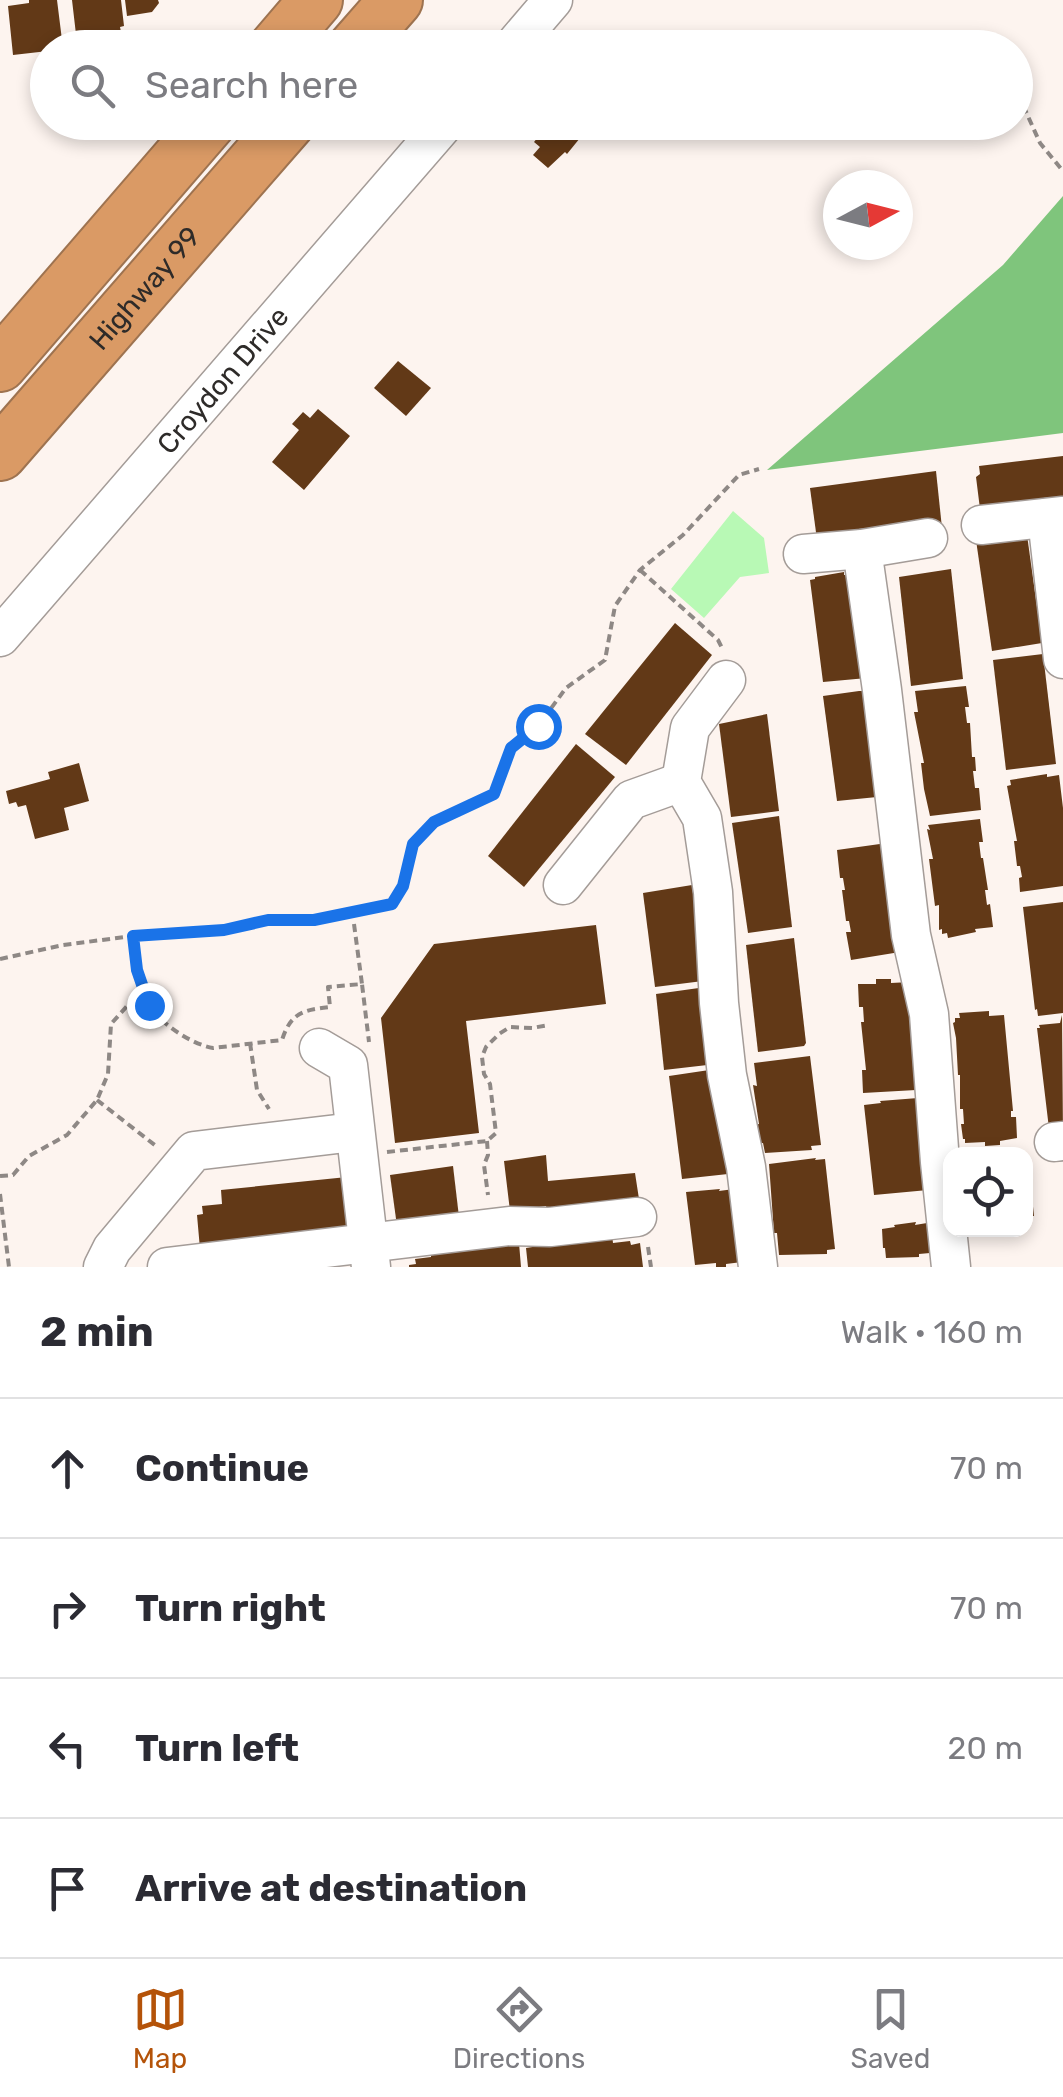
<!DOCTYPE html>
<meta charset="utf-8">
<style>
:root{--surface:#fff;--page:#f7f7f7;--text:#2b2b33;--muted:#7c7c81;--line:#e1e1e2;--accent:#b45309}
body{margin:0;font-family:Rubik,sans-serif;background:var(--page);color:var(--text)}
.controls{position:absolute;right:30px;bottom:30px;display:grid;overflow:hidden;border-radius:20px;box-shadow:0 5px 15px #0003}
.controls button{width:90px;height:90px;display:grid;place-items:center;padding:0;border:0;border-bottom:2px solid var(--line);background:var(--surface);color:var(--text);font:50px sans-serif}
.compass{position:absolute;left:823px;top:170px;width:90px;height:90px;border-radius:50%;background:var(--surface);box-shadow:0 5px 15px #0003;rotate:83deg}
.stop{position:absolute;width:30px;height:30px;margin:-22px;border:8px solid #1a73e8;border-radius:50%;background:#fff}
.stop.end{background:#1a73e8;border-color:#fff;box-shadow:0 2px 10px #0008}
.list{margin:0;padding:0;list-style:none}
h2{display:flex;justify-content:space-between;align-items:center;height:130px;margin:0;padding:0 40px;font-size:42px}
h2 small{font-size:32px;font-weight:400;color:var(--muted)}
.list li{display:grid;grid-template-columns:65px 1fr auto;gap:30px;align-items:center;box-sizing:border-box;height:140px;padding:0 40px;border-top:2px solid var(--line)}
.list b{display:block;font-size:38px;white-space:nowrap}
.list em{font-size:32px;font-style:normal;color:var(--muted)}
.icon{flex:none;width:55px;height:55px;fill:none;stroke:currentColor;stroke-width:2;stroke-linecap:round;stroke-linejoin:round}
.map{position:relative;flex:none;width:1063px;height:1267px;overflow:hidden}
.search{position:absolute;background:var(--surface);box-shadow:0 5px 15px #0003;left:30px;right:30px;top:30px;height:110px;display:flex;align-items:center;gap:25px;box-sizing:border-box;padding:0 35px;border-radius:55px;color:var(--muted);font-size:38px}
.sheet{height:690px;background:var(--surface)}
nav{display:flex;justify-content:space-around;align-items:center;box-sizing:border-box;height:140px;border-top:2px solid var(--line);background:var(--surface);font-size:28px;color:var(--muted)}
nav a{display:grid;justify-items:center;gap:5px}
nav .on{color:var(--accent)}
.map>svg:first-child{display:block}
.green{fill:#b8f9b5}
.forest{fill:#7fc57c}
.building{fill:#623917}
.lines{fill:none;stroke-linecap:round;stroke-linejoin:round}
.minor-casing{stroke:#a49c98;stroke-width:41}
.highway-casing{stroke:#9e7350;stroke-width:56}
.path{stroke:#8e8885;stroke-width:4;stroke-dasharray:8 5;stroke-linecap:butt}
.minor{stroke:#fff;stroke-width:38}
.highway{stroke:#da9a65;stroke-width:52}
.route{stroke:#1a73e8;stroke-width:12}
.labels{text-anchor:middle;stroke-width:10;stroke-linejoin:round;paint-order:stroke}
.street-label{font-size:28px;fill:#2e2b29;stroke:#fff}
</style>
<div class="map">
<svg width="1063" height="1267" viewBox="0 0 1063 1267">
<rect width="100%" height="100%" fill="#fdf4ef"/>
<polygon class="green" points="733,511 764,538 769,573 740,577 704,618 671,589"/>
<polygon class="forest" points="1063,196 1063,433 767,470 1003,265"/>
<g class="building">
<polygon points="29,0 57,0 63,48 48,48 48,51 13,55 8,6 29,3"/>
<polygon points="72,0 121,0 124,26 120,27 122,37 77,43"/>
<polygon points="125,0 158,0 159,3 152,12 127,16"/>
<polygon points="550,122 593,122 567,154 565,152 548,168 533,155 540,147 534,142"/>
<polygon points="398,361 431,388 406,416 374,388"/>
<polygon points="318,409 350,436 304,490 272,462 299,430 292,424 303,412 310,418"/>
<polygon points="1063,456 1063,508 981,517 976,477 980,474 979,466"/>
<polygon points="936,471 942,528 818,547 810,488"/>
<polygon points="1027,535 1042,643 992,651 976,540"/>
<polygon points="951,569 963,679 911,686 899,577"/>
<polygon points="844,572 844,575 858,574 867,678 823,682 810,580 815,579 815,577"/>
<polygon points="675,623 712,655 626,765 585,734"/>
<polygon points="1043,654 1056,764 1006,770 993,660"/>
<polygon points="966,686 969,707 965,707 967,723 970,723 972,757 975,757 976,771 973,771 975,788 979,788 981,810 930,816 924,789 921,763 924,763 914,712 918,712 915,691"/>
<polygon points="859,691 870,691 887,796 837,801 823,696"/>
<polygon points="767,714 779,811 731,817 719,724"/>
<polygon points="576,744 615,777 524,887 488,856"/>
<polygon points="79,763 89,801 64,808 69,830 35,839 26,805 18,807 16,802 9,804 6,791 50,779 48,772"/>
<polygon points="1047,774 1047,777 1059,775 1063,808 1063,886 1020,892 1019,878 1022,877 1020,866 1017,866 1014,841 1017,841 1007,786 1011,785 1010,780"/>
<polygon points="779,816 792,927 748,933 732,823"/>
<polygon points="980,819 983,842 979,842 981,858 983,858 988,890 985,890 987,905 990,904 993,927 975,929 976,932 948,938 947,933 942,934 942,929 939,930 939,905 935,906 929,859 933,859 927,829 930,830 928,825"/>
<polygon points="887,843 900,952 851,960 846,932 851,932 849,921 846,921 842,890 845,890 843,878 840,878 837,850"/>
<polygon points="692,885 703,981 655,987 643,893"/>
<polygon points="1063,902 1063,1013 1038,1016 1037,1009 1035,1010 1023,907"/>
<polygon points="596,925 606,1004 466,1021 479,1133 395,1143 381,1018 434,944"/>
<polygon points="794,938 806,1043 804,1046 758,1052 746,945"/>
<polygon points="876,979 891,979 891,983 910,982 916,1090 863,1093 862,1070 866,1070 861,1022 864,1022 863,1007 859,1007 858,984 876,984"/>
<polygon points="706,987 716,1064 664,1070 656,994"/>
<polygon points="989,1011 989,1016 1004,1015 1013,1111 1011,1111 1011,1117 1016,1117 1017,1138 1000,1141 1000,1145 985,1146 985,1142 965,1143 965,1139 963,1139 961,1124 964,1124 963,1109 960,1109 960,1075 958,1075 956,1038 953,1023 955,1022 955,1018 960,1018 959,1013"/>
<polygon points="1062,1015 1063,1135 1050,1137 1037,1028 1040,1028 1039,1025 1060,1023"/>
<polygon points="810,1056 821,1145 811,1146 812,1150 765,1153 763,1143 756,1144 753,1125 759,1124 753,1085 757,1086 754,1063"/>
<polygon points="716,1069 728,1174 682,1179 669,1076"/>
<polygon points="918,1098 928,1190 874,1195 864,1105 881,1103 880,1101"/>
<polygon points="546,1155 548,1181 635,1173 639,1199 547,1211 546,1206 510,1211 504,1161"/>
<polygon points="816,1158 815,1160 825,1159 835,1249 827,1250 827,1254 779,1255 777,1233 774,1233 769,1164"/>
<polygon points="453,1166 459,1217 397,1226 390,1175"/>
<polygon points="1029,1169 1034,1216 1030,1216 1030,1224 1026,1225 1026,1170"/>
<polygon points="347,1177 353,1228 200,1249 197,1215 203,1214 202,1206 222,1204 221,1190"/>
<polygon points="720,1189 719,1191 734,1189 742,1262 726,1264 726,1267 716,1267 716,1263 695,1265 686,1192"/>
<polygon points="916,1222 915,1225 927,1223 930,1243 930,1253 919,1254 919,1257 886,1258 885,1248 883,1248 882,1229 895,1227 894,1225"/>
<polygon points="612,1235 613,1243 630,1241 631,1245 640,1243 643,1267 528,1267 526,1248"/>
<polygon points="519,1243 521,1267 409,1267 409,1265 416,1264 415,1259 431,1257 431,1252"/>
</g>
<g class="lines">
<g class="minor-casing">
<g id="minor">
<polyline points="512,48 553,0"/>
<polyline points="1047,518 1063,659"/>
<polyline points="981,525 1063,516"/>
<polyline points="862,549 882,690 911,935 929,1014 940,1162 951,1267"/>
<polyline points="803,554 862,549 928,538"/>
<path id="s1" d="M0,637L446,122"/>
<polyline points="726,680 690,728 681,782 702,818 713,892 719,1003 727,1075 746,1167 758,1267"/>
<polyline points="563,885 631,800 681,782"/>
<polyline points="319,1048 348,1065 371,1267"/>
<polyline points="1054,1142 1063,1141"/>
<polyline points="103,1267 112,1249 194,1151 354,1132"/>
<polyline points="167,1267 509,1226 550,1227 637,1217"/>
</g>
</g>
<g class="highway-casing">
<g id="highway">
<polyline points="275,48 316,0"/>
<polyline points="354,48 396,0"/>
<polyline points="0,365 210,122"/>
<path id="s2" d="M0,454L289,122"/>
</g>
</g>
<g class="path">
<polyline points="1018,94 1040,143 1063,171"/>
<polyline points="640,570 718,640 723,650"/>
<polyline points="354,924 362,984"/>
<path d="M133,936C135,958 137,985 149,1005C161,1024 191,1044 213,1048L282,1040C291,1012 304,1010 330,1007L328,987L362,984L369,1042"/>
<polyline points="0,959 63,945 133,936 223,930 268,920 314,920 392,904 403,886 413,844 434,822 493,793 511,748 538,726 566,688 605,660 615,606 640,570 683,535 739,475 759,469"/>
<polyline points="250,1043 257,1090 269,1109"/>
<polyline points="97,1100 156,1146"/>
<polyline points="487,1141 488,1155 484,1165 488,1195"/>
<polyline points="387,1152 487,1141 496,1133 490,1084 484,1074 482,1057 486,1047 499,1034 510,1027 532,1028 549,1025"/>
<polyline points="0,1176 13,1175 29,1156 67,1135 97,1100 108,1074 111,1024 127,1006 148,1005"/>
<polyline points="0,1194 9,1267"/>
<polyline points="648,1247 651,1267"/>
</g>
<use href="#minor" class="minor"/>
<use href="#highway" class="highway"/>
</g>
<g class="lines">
<polyline class="route" points="149,1005 137,970 133,936 224,930 268,920 314,920 392,904 403,886 413,844 434,822 494,794 511,748 538,726"/>
</g>
<g class="labels">
<g class="street-label">
<text dy="10" stroke="none"><textPath href="#s2" startOffset="220">Highway 99</textPath></text>
<text dy="10" stroke="none"><textPath href="#s1" startOffset="340">Croydon Drive</textPath></text>
</g>
</g>
</svg>
<div class="controls">
<button><svg class="icon" aria-label="locate" viewBox="0 0 24 24"><circle cx="12" cy="12" r="6"/><path d="M12 2v4M12 18v4M2 12h4M18 12h4"/></svg></button>
</div>
<svg class="compass" viewBox="-18 -18 36 36"><path d="M0-13l5 13h-10z" fill="#e53935"/><path d="M0 13l5-13h-10z" fill="#7c7c81"/></svg>
<div class="stop" style="left:538px;top:726px"></div>
<div class="stop end" style="left:149px;top:1005px"></div>
<div class="search"><svg class="icon" aria-label="search" viewBox="0 0 24 24"><circle cx="10" cy="10" r="6"/><path d="M15 15l6 6"/></svg>Search here</div>
</div>
<section class="sheet">
<h2>2 min<small>Walk · 160 m</small></h2>
<ul class="list">
<li><svg class="icon" aria-label="ahead" viewBox="0 0 24 24"><path d="M12 20V5M6 11l6-6 6 6"/></svg><div><b>Continue</b></div><em>70 m</em></li>
<li><svg class="icon" aria-label="right" viewBox="0 0 24 24"><path d="M7 20v-9h11M14 6l5 5-5 5"/></svg><div><b>Turn right</b></div><em>70 m</em></li>
<li><svg class="icon" aria-label="left" viewBox="0 0 24 24"><path d="M17 20v-9H6M10 6l-5 5 5 5"/></svg><div><b>Turn left</b></div><em>20 m</em></li>
<li><svg class="icon" aria-label="arrive" viewBox="0 0 24 24"><path d="M6 21V4h12l-3 4 3 4H6"/></svg><div><b>Arrive at destination</b></div></li>
</ul>
</section>
<nav>
<a class="on"><svg class="icon" aria-label="map" viewBox="0 0 24 24"><path d="M3 6l6-2 6 2 6-2v14l-6 2-6-2-6 2zM9 4v14M15 6v14"/></svg>Map</a>
<a><svg class="icon" aria-label="directions" viewBox="0 0 24 24"><path d="M12 3l9 9-9 9-9-9zM9 14v-3h6M13 9l2 2-2 2"/></svg>Directions</a>
<a><svg class="icon" aria-label="saved" viewBox="0 0 24 24"><path d="M7 4h10v16l-5-4-5 4z"/></svg>Saved</a>
</nav>
